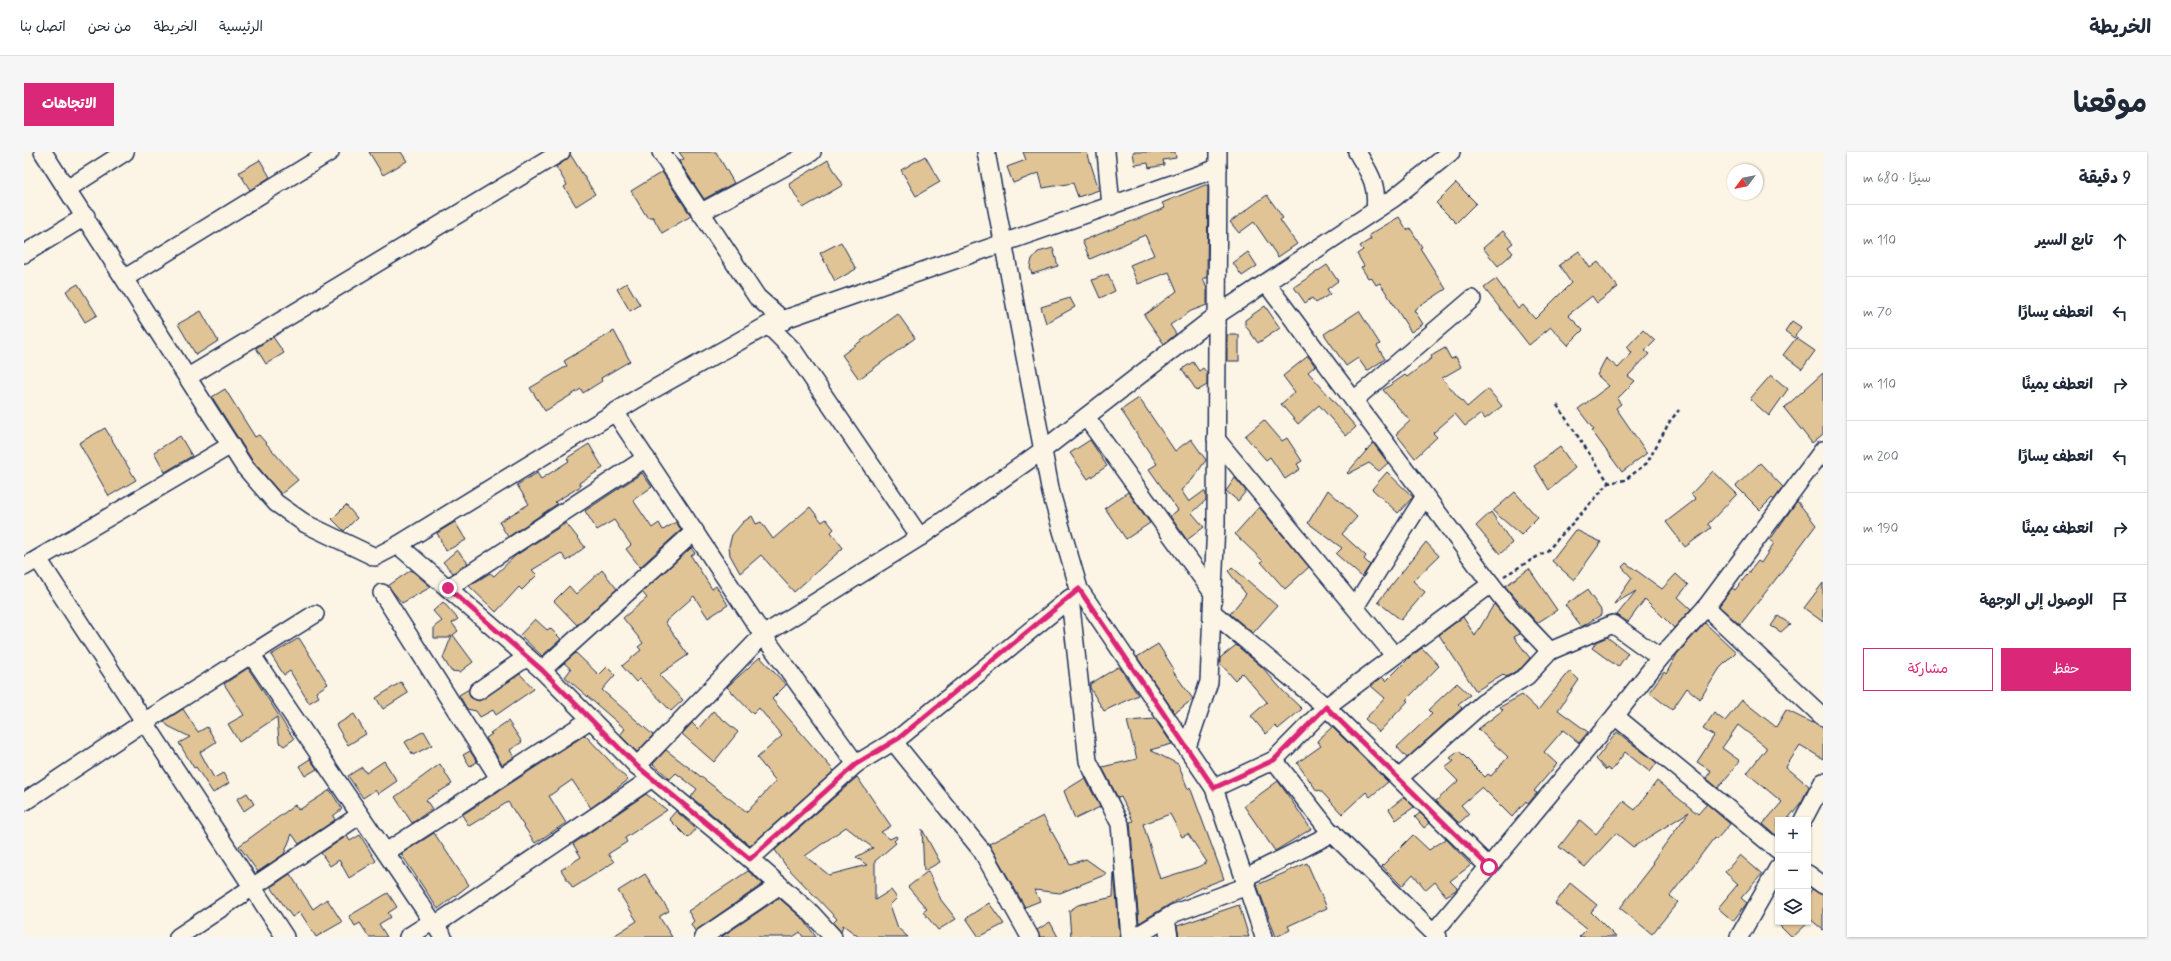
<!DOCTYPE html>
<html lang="ar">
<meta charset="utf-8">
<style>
:root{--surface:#fff;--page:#f6f6f7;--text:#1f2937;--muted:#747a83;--line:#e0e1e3;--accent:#db2777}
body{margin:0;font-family:Mynerve,"Playpen Sans Arabic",sans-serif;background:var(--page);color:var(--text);direction:rtl}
.controls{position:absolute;right:12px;bottom:12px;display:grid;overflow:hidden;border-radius:0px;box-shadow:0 1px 3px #0004}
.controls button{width:36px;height:36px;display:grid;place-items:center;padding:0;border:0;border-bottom:1px solid var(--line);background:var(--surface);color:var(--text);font:20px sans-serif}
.compass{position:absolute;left:1703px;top:12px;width:36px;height:36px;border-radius:50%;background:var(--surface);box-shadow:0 1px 3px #0004;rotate:238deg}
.stop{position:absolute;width:12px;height:12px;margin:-9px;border:3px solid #db2777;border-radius:50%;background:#fff}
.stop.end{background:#db2777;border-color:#fff;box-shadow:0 1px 4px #0008}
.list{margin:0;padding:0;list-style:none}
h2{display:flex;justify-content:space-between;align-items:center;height:52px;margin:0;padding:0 16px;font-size:17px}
h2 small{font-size:13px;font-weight:400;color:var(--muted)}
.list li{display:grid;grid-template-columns:26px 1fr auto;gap:12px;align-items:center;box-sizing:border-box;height:72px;padding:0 16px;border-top:1px solid var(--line)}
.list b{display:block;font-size:15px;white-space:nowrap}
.list em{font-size:13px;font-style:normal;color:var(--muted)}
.actions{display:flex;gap:8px;padding:12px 16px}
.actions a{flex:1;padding:9px 0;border:1px solid var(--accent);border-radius:0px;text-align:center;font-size:14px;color:var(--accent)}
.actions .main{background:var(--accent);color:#fff}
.icon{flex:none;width:22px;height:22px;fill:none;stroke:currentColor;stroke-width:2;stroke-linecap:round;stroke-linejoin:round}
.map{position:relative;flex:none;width:1799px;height:785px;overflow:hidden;direction:ltr;border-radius:0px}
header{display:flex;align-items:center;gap:24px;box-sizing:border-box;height:56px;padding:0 20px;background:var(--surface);border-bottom:1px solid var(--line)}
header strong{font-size:19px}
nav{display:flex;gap:22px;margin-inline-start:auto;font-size:14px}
.intro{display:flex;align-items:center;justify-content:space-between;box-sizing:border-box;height:96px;padding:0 24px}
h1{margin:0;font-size:28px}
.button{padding:10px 18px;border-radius:0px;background:var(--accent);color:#fff;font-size:14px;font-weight:700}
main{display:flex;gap:24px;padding:0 24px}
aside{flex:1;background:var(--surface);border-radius:0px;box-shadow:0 1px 3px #0004}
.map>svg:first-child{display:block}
.building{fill:#e1c495;stroke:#1b2f5e;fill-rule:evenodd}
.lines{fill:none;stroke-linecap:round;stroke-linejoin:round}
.minor-casing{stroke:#1b2f5e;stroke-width:20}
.path{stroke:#1b2f5e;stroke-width:2.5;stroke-dasharray:4 3;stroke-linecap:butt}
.minor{stroke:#fcf5e5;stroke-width:17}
.route{stroke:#db2777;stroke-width:5}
</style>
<header>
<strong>الخريطة</strong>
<nav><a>الرئيسية</a><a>الخريطة</a><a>من نحن</a><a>اتصل بنا</a></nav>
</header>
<div class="intro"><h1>موقعنا</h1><a class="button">الاتجاهات</a></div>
<main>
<aside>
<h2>9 دقيقة<small>سيرًا · 680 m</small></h2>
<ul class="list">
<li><svg class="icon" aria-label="ahead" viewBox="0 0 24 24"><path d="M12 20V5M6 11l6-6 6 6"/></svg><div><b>تابع السير</b></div><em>110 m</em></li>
<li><svg class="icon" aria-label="left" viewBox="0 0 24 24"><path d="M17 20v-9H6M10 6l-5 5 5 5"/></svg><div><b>انعطف يسارًا</b></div><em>70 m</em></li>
<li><svg class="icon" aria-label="right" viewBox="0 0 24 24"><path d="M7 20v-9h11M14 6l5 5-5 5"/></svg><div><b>انعطف يمينًا</b></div><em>110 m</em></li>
<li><svg class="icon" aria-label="left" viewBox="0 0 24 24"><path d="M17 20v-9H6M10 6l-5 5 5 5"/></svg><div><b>انعطف يسارًا</b></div><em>200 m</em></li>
<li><svg class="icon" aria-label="right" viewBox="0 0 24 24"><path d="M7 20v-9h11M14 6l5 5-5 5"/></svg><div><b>انعطف يمينًا</b></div><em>190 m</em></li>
<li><svg class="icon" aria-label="arrive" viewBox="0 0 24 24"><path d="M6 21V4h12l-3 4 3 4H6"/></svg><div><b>الوصول إلى الوجهة</b></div></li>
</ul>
<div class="actions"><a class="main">حفظ</a><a>مشاركة</a></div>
</aside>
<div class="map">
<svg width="1799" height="785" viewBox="0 0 1799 785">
<rect width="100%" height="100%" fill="#fcf5e5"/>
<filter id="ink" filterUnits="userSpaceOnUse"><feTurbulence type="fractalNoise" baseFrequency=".025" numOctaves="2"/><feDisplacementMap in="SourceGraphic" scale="8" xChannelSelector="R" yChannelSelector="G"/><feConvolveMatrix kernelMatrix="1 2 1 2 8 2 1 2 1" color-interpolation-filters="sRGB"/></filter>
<g filter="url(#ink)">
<g class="building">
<polygon points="345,0 377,0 383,9 359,23"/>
<polygon points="655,0 692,0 710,31 680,47 655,9 660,7"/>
<polygon points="999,0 1063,0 1075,38 1054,45 1049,31 1019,36 1015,21 989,31 983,15 1002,8"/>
<polygon points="1109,0 1151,0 1152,6 1139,8 1140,13 1125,16 1124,11 1111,13"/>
<polygon points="546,2 571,42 552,54 540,35 543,33 532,15 542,8"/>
<polygon points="901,4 916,30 892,44 877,18"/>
<polygon points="236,8 246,25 226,38 215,20"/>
<polygon points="804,8 819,33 779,56 765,32"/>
<polygon points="638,20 667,64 638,81 629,65 623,65 607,39"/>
<polygon points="1432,31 1452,51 1432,71 1412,51"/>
<polygon points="1181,33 1184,33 1183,126 1179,126 1183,137 1183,153 1167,159 1146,173 1152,182 1140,192 1120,163 1153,139 1145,120 1114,132 1106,113 1130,103 1121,83 1066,107 1058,89 1141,56 1138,51"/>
<polygon points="1243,43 1259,66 1256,68 1273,92 1254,105 1230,70 1215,81 1206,70"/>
<polygon points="1375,65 1383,78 1386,76 1398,95 1396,96 1422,137 1390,158 1399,172 1387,180 1356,131 1352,133 1347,125 1344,126 1337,115 1340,114 1333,102 1339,98 1336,94 1347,87 1345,83"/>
<polygon points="1479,79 1489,91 1484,95 1489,101 1474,114 1459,96"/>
<polygon points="817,90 832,117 811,129 796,101"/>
<polygon points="1029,96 1034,114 1008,122 1006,116 1008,107 1014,100"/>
<polygon points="1555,99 1566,116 1574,110 1594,135 1573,151 1568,144 1544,163 1559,178 1544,193 1527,175 1505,193 1460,136 1472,127 1494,157 1499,153 1511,167 1547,131 1535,113"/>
<polygon points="1224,100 1233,114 1218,124 1209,111"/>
<polygon points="1303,113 1314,129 1303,137 1306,142 1292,151 1288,146 1281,151 1270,135"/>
<polygon points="1084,122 1091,139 1076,146 1068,128"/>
<polygon points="603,131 616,153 606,159 593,137"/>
<polygon points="54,132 73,163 61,170 42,139"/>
<polygon points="1046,146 1051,155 1022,171 1017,155"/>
<polygon points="1241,154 1256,176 1234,191 1221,173 1221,168"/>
<polygon points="177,159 194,189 172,203 154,172"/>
<polygon points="1335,159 1356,192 1353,194 1361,207 1343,219 1334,206 1322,214 1300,182"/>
<polygon points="874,162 891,186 835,227 818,203"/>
<polygon points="1768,169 1777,175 1770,186 1761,179"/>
<polygon points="1619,178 1631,189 1621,199 1625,202 1604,224 1611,229 1593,247 1597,252 1592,256 1623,301 1598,320 1568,279 1570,278 1554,257 1585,234 1573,223 1582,206 1594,216 1608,201 1603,195"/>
<polygon points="590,179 606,209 577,226 578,229 559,241 557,237 521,259 506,236 543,214 540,209"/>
<rect x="1203" y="183" width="12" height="26"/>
<polygon points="249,185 260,201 242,212 232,196"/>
<polygon points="1772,186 1791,199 1778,217 1759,203"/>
<polygon points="1421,196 1427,207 1432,205 1437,215 1418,226 1443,255 1464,237 1478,254 1461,267 1457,262 1441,274 1431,262 1409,281 1413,285 1391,306 1372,282 1386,269 1359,238 1381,223 1383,225 1408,206 1407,204"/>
<polygon points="1284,204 1291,214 1284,220 1332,275 1322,284 1295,253 1274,272 1257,252 1271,240 1259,224"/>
<polygon points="1169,210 1175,219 1179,216 1183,221 1183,233 1173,239 1158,217"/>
<polygon points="1799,221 1799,282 1788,291 1760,256"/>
<polygon points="1747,223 1764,237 1745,264 1726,247"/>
<polygon points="201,237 231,285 235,283 274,328 257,342 228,308 188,245"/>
<polygon points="1115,246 1151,299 1167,287 1182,308 1168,328 1157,338 1165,350 1180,339 1182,342 1182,348 1168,361 1180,375 1163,388 1146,364 1154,358 1125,317 1133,312 1097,258"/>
<polygon points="1240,268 1258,289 1263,286 1278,309 1273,312 1276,317 1261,327 1246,305 1242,308 1221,284"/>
<polygon points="81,276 112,328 85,344 55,291"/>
<polygon points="156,284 168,304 141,320 130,300"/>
<polygon points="1066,288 1083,314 1064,327 1046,301"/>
<polygon points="1349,291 1364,311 1355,319 1345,311 1324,322 1323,321"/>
<polygon points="565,292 579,316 555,331 557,334 531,350 533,352 484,385 475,370 505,352 493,333 513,321 517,327 545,309 543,306"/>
<polygon points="1536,295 1551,316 1525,338 1510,314"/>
<polygon points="1736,311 1759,335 1750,348 1748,346 1736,358 1712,334"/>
<polygon points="1689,319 1713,342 1684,372 1687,376 1661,395 1642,370 1672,347 1667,342"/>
<polygon points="1363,320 1389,345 1374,361 1348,337"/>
<polygon points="618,321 628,335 609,348 628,376 635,371 639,378 652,370 657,378 616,415 602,397 607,393 590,368 573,378 561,359"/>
<polygon points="1211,326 1222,339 1214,349 1202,339"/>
<polygon points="1304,338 1333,365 1318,382 1342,404 1340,407 1346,413 1338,425 1312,402 1318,396 1284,371"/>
<polygon points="1104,340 1126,371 1102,387 1081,356"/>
<polygon points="1491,340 1514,366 1497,383 1469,359"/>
<polygon points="1773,349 1792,373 1755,423 1716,473 1695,454 1708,436 1711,438 1734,409 1737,411 1750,391 1746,388"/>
<polygon points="322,353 333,366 320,379 308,367"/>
<polygon points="786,355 798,370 802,367 810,377 807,380 819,396 770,440 737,403 716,421 706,403 705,394 708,383 719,370 728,364 732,372 737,370 749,387"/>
<polygon points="1235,355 1285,415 1261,437 1237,410 1239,409 1211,382"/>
<polygon points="1467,360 1488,391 1476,402 1452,374"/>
<polygon points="431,370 442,388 422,399 413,381"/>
<polygon points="542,371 561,395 543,409 537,401 508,418 513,423 498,438 495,435 472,460 445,434 466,421 470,424 491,404"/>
<polygon points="1552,378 1577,390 1550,428 1528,409"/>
<polygon points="1402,390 1415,404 1389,429 1401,440 1377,468 1354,450"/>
<polygon points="667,396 671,401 667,404 688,437 692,434 704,453 684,466 670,444 641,470 664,503 635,523 659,548 647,559 616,527 612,530 598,514 617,498 614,495 619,491 599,466 623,446 618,440"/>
<polygon points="433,398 444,411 429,421 419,410"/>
<polygon points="1602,411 1638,437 1652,422 1664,433 1654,445 1667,457 1650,476 1621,447 1604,470 1593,463 1612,439 1590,452 1608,426 1598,415"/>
<polygon points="1208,415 1253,454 1229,481 1206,462 1222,442 1204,419"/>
<polygon points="1505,417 1533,458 1513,471 1481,434"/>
<polygon points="387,418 407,435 378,451 364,434"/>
<polygon points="578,418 593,437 553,473 530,449 545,434 552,442"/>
<polygon points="1799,431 1799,470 1780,456"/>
<polygon points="1563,438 1577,458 1577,463 1557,475 1541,453"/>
<polygon points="419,450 434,467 428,471 434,479 429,483 449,510 436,520 427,519 419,506 428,483 424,486 410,486 410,475 418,469 409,459"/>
<polygon points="1470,452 1496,482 1490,485 1506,506 1497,516 1482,525 1479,522 1452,539 1415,483 1439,465 1451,484"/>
<polygon points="1754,464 1766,472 1757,480 1747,474"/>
<polygon points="511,467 523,478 526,476 537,487 518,504 496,483"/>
<polygon points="1681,471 1712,500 1696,516 1676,547 1663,536 1648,558 1625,540 1640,520 1642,522 1653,502"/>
<polygon points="1583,485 1604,501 1594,515 1568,496 1572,490"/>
<polygon points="275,486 304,532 292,540 295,545 285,551 266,519 260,523 247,503"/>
<polygon points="1134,492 1150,517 1148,518 1169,547 1151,561 1113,505"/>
<polygon points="1212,493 1238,515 1259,539 1278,557 1254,577 1251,574 1242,582 1227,564 1243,550 1218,521 1211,528 1196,511 1196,506"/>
<polygon points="1398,496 1415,514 1382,548 1384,549 1355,580 1341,567 1361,546 1347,534 1358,525 1362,529 1386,505"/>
<polygon points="552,501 575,523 583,515 591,523 578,538 629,583 613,600 596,583 601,577 541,525 547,517 540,511"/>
<polygon points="736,505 762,533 748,547 810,619 726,694 667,645 673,637 652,621 646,627 629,612 642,598 723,660 752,629 733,606 758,584 735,556 729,562 703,535"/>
<polygon points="1094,515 1096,516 1114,543 1080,559 1066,536 1066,532"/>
<polygon points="224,516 270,587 260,594 255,590 253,565 215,590 204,572 220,563 200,532"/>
<polygon points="1546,519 1555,528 1534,558 1564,580 1555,591 1539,578 1520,600 1533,612 1510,639 1513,641 1504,652 1502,649 1488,665 1458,635 1437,653 1445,662 1435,671 1412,649 1434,629 1421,616 1430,609 1426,606 1435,599 1461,625 1464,622 1467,624 1484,605 1454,577 1479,558 1476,555 1498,543 1514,558"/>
<polygon points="496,522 510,537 472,563 469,558 456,565 452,559 443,557 435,543 445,537 446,545 455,549"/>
<polygon points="377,530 384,541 359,557 352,546"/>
<polygon points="1433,531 1446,543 1434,552 1438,556 1383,606 1373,595 1408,562 1404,558"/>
<polygon points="1718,548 1752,575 1762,558 1788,571 1789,569 1799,575 1799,607 1776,593 1762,615 1785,634 1778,649 1763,668 1754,668 1754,685 1739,672 1758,650 1723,621 1742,597 1742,595 1714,573 1698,596 1716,609 1694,636 1682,626 1687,619 1673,610 1690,584 1679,577 1690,561 1701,569"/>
<polygon points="159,557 174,580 183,575 192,590 176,600 190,626 199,621 205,631 189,641 172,615 170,616 155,591 166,585 144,574 140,569"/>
<polygon points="689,559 714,580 690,610 658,582 668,571 674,577"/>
<polygon points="330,562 342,582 324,593 312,573"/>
<path d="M1131,567L1148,592L1126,598L1154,612L1164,637L1166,635L1200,727L1176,736L1151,749L1115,771L1106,670L1109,669L1097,645L1094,646L1078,615L1113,607L1103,569ZM1146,662L1158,685L1164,682L1183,710L1174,715L1136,727L1119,672Z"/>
<polygon points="484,569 498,590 486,598 490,605 478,613 462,586 468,582 466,581"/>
<polygon points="1308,575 1364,630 1346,645 1342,640 1318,662 1296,638 1293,639 1273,611 1297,594 1293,589"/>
<polygon points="400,579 408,593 389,603 381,590"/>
<polygon points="1593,580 1633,611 1626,620 1601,600 1587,619 1583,616 1582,618 1572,607"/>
<polygon points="561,583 604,628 567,656 548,628 525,644 542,671 511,691 484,650 445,674 438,663"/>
<polygon points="446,599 453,610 446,614 439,603"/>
<polygon points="286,607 293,617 281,624 275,614"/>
<polygon points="360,609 373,629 354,642 351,638 339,646 324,624 338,615 342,621"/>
<polygon points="416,612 428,632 402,648 408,657 388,671 371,645"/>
<path d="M833,625L867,674L857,680L866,687L872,684L873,686L870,689L872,691L851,709V748L867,738L873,746L866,753L874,776L884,785H835L819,773L817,780L809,771L813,767L762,714L751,698ZM822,675L849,696L832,705L843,713L805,723L781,704Z"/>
<polygon points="1061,626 1076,655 1051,667 1040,639"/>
<polygon points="1254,629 1287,677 1251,699 1220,654"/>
<polygon points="1633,629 1674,662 1683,652 1706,672 1692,688 1690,686 1646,744 1654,750 1628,782 1596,756 1630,712 1628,710 1665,660 1609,695 1592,681 1561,715 1535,695 1556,668 1572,682 1599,649 1611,658"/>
<polygon points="306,638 318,657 309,664 311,668 275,692 268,682 260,702 234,720 215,694 271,653 275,658"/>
<polygon points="223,641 230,652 220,659 213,647"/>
<polygon points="622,642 643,658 601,686 603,690 584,702 590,710 549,736 537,718 557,705 549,692"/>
<polygon points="1380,645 1390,655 1372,668 1365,657"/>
<polygon points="652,659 672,677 664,686 645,667"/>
<polygon points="1396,661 1406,671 1400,676 1391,665"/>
<polygon points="1019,664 1046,712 1062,707 1083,722 1036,741 1010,738 1016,749 1001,755 965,692"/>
<polygon points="898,677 916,710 900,719"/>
<polygon points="410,681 445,733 414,757 377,702"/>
<polygon points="336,683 352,709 325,726 315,708 306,714 297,701 323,684 326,689"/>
<polygon points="1389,683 1405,698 1422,687 1447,713 1426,729 1433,736 1432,738 1422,744 1411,730 1402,738 1389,722 1378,734 1358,714"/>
<polygon points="1716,703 1738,722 1717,746 1723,751 1709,769 1694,756 1714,732 1701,720"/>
<polygon points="1283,711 1303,756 1264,774 1266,778 1252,785 1233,733"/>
<polygon points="724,719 739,732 671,779 667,772 670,769 664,759"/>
<polygon points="904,719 917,748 932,767 914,778 899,760 903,757 884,735"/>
<polygon points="1090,720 1096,785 1047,785 1045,759 1054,753 1089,745"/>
<polygon points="266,722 289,757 303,747 318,770 292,785 276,760 268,765 247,735"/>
<polygon points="621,722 645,759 636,764 636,766 648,785 588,785 613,769 594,739"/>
<polygon points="1546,731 1573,753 1567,760 1592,785 1555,785 1563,777 1531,752"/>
<polygon points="1788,737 1799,743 1799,778 1784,765 1784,743"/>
<polygon points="364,741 373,755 364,761 367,765 355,772 363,785 345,785 336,771 331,774 325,764"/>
<polygon points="755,746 780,768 792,785 779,785 776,780 769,785 697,785"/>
<polygon points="965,751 980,772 955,785 942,766"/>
<polygon points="1215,753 1225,785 1155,785 1153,774"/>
<polygon points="1026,770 1034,785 1016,785 1013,778"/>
<polygon points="1752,770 1785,770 1769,785 1767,785"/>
</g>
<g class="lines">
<g class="minor-casing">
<g id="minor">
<polyline points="19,0 220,314 252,351 282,372 351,405 374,393"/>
<polyline points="637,0 733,145 760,169"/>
<polyline points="962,0 1027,341 1055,437 1190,636 1240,785"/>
<polyline points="1082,0 1087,54"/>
<polyline points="1194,0 1192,371 1188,460 1302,555 1465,715"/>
<path d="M1333,0C1346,22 1354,32 1351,58"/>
<polyline points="43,37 101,0"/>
<polyline points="676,61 788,0"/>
<polyline points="0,102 62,64"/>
<polyline points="101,126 306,0"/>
<polyline points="1242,131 1467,432"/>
<polyline points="744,173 769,198 896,385"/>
<polyline points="164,225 537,0"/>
<polyline points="1330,248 1448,147"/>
<polyline points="591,260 739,483 832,612"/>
<polyline points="1062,265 1189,441"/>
<polyline points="1192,287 1370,503"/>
<polyline points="14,407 261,785"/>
<polyline points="0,415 207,293"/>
<polyline points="424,436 622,306"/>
<polyline points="358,441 475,626"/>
<polyline points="1331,455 1401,344"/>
<polyline points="1682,455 1799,298"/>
<polyline points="227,502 419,785"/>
<polyline points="518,518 671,379"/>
<polyline points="454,539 503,505"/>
<polyline points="1591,564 1636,506"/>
<polyline points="869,589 958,699 1006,785"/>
<polyline points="1163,595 1185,530 1188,460"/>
<polyline points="1250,608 1304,677 1414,785"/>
<polyline points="613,614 739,483 896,385 1019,298 1193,163 1370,46 1427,0"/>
<polyline points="1375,626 1459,551 1503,524 1526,499"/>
<polyline points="1190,636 1250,608 1302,555 1467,432 1489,460 1526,499 1589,472 1636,506 1682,455 1799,565"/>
<polyline points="0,650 120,570 291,462"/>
<polyline points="1779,668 1799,630"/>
<polyline points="362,700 567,567"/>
<polyline points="726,707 832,612 875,586 1046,446 1064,609 1096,672 1106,785"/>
<polyline points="1784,722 1799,733"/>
<polyline points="1220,726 1309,681"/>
<polyline points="1142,767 1145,785"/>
<polyline points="411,773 628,626"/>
<polyline points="1410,780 1591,564 1754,698"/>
<polyline points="154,785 336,663"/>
<polyline points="384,785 409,769"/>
<polyline points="679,785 756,733"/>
<polyline points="809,785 787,761 726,707 613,614 518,518 374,393 614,246 744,173 1194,16"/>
<polyline points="1111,785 1151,761 1223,734"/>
<polyline points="1715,785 1754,716"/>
</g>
</g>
<g class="path">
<polyline points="1533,253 1585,331"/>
<polyline points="1480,424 1523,399 1585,331 1601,328 1623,311 1646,269 1655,258"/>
</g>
<use href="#minor" class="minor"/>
</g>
</g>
<g class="lines" filter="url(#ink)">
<polyline class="route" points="424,436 518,518 613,614 726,707 832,612 875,586 1055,437 1190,636 1250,608 1302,555 1465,715"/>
</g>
</svg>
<div class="controls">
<button>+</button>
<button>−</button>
<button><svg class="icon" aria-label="layers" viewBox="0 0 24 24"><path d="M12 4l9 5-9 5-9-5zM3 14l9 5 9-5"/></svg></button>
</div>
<svg class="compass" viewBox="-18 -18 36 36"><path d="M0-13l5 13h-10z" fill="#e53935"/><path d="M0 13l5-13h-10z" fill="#747a83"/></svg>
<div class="stop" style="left:1465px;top:715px"></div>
<div class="stop end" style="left:424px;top:436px"></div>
</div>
</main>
